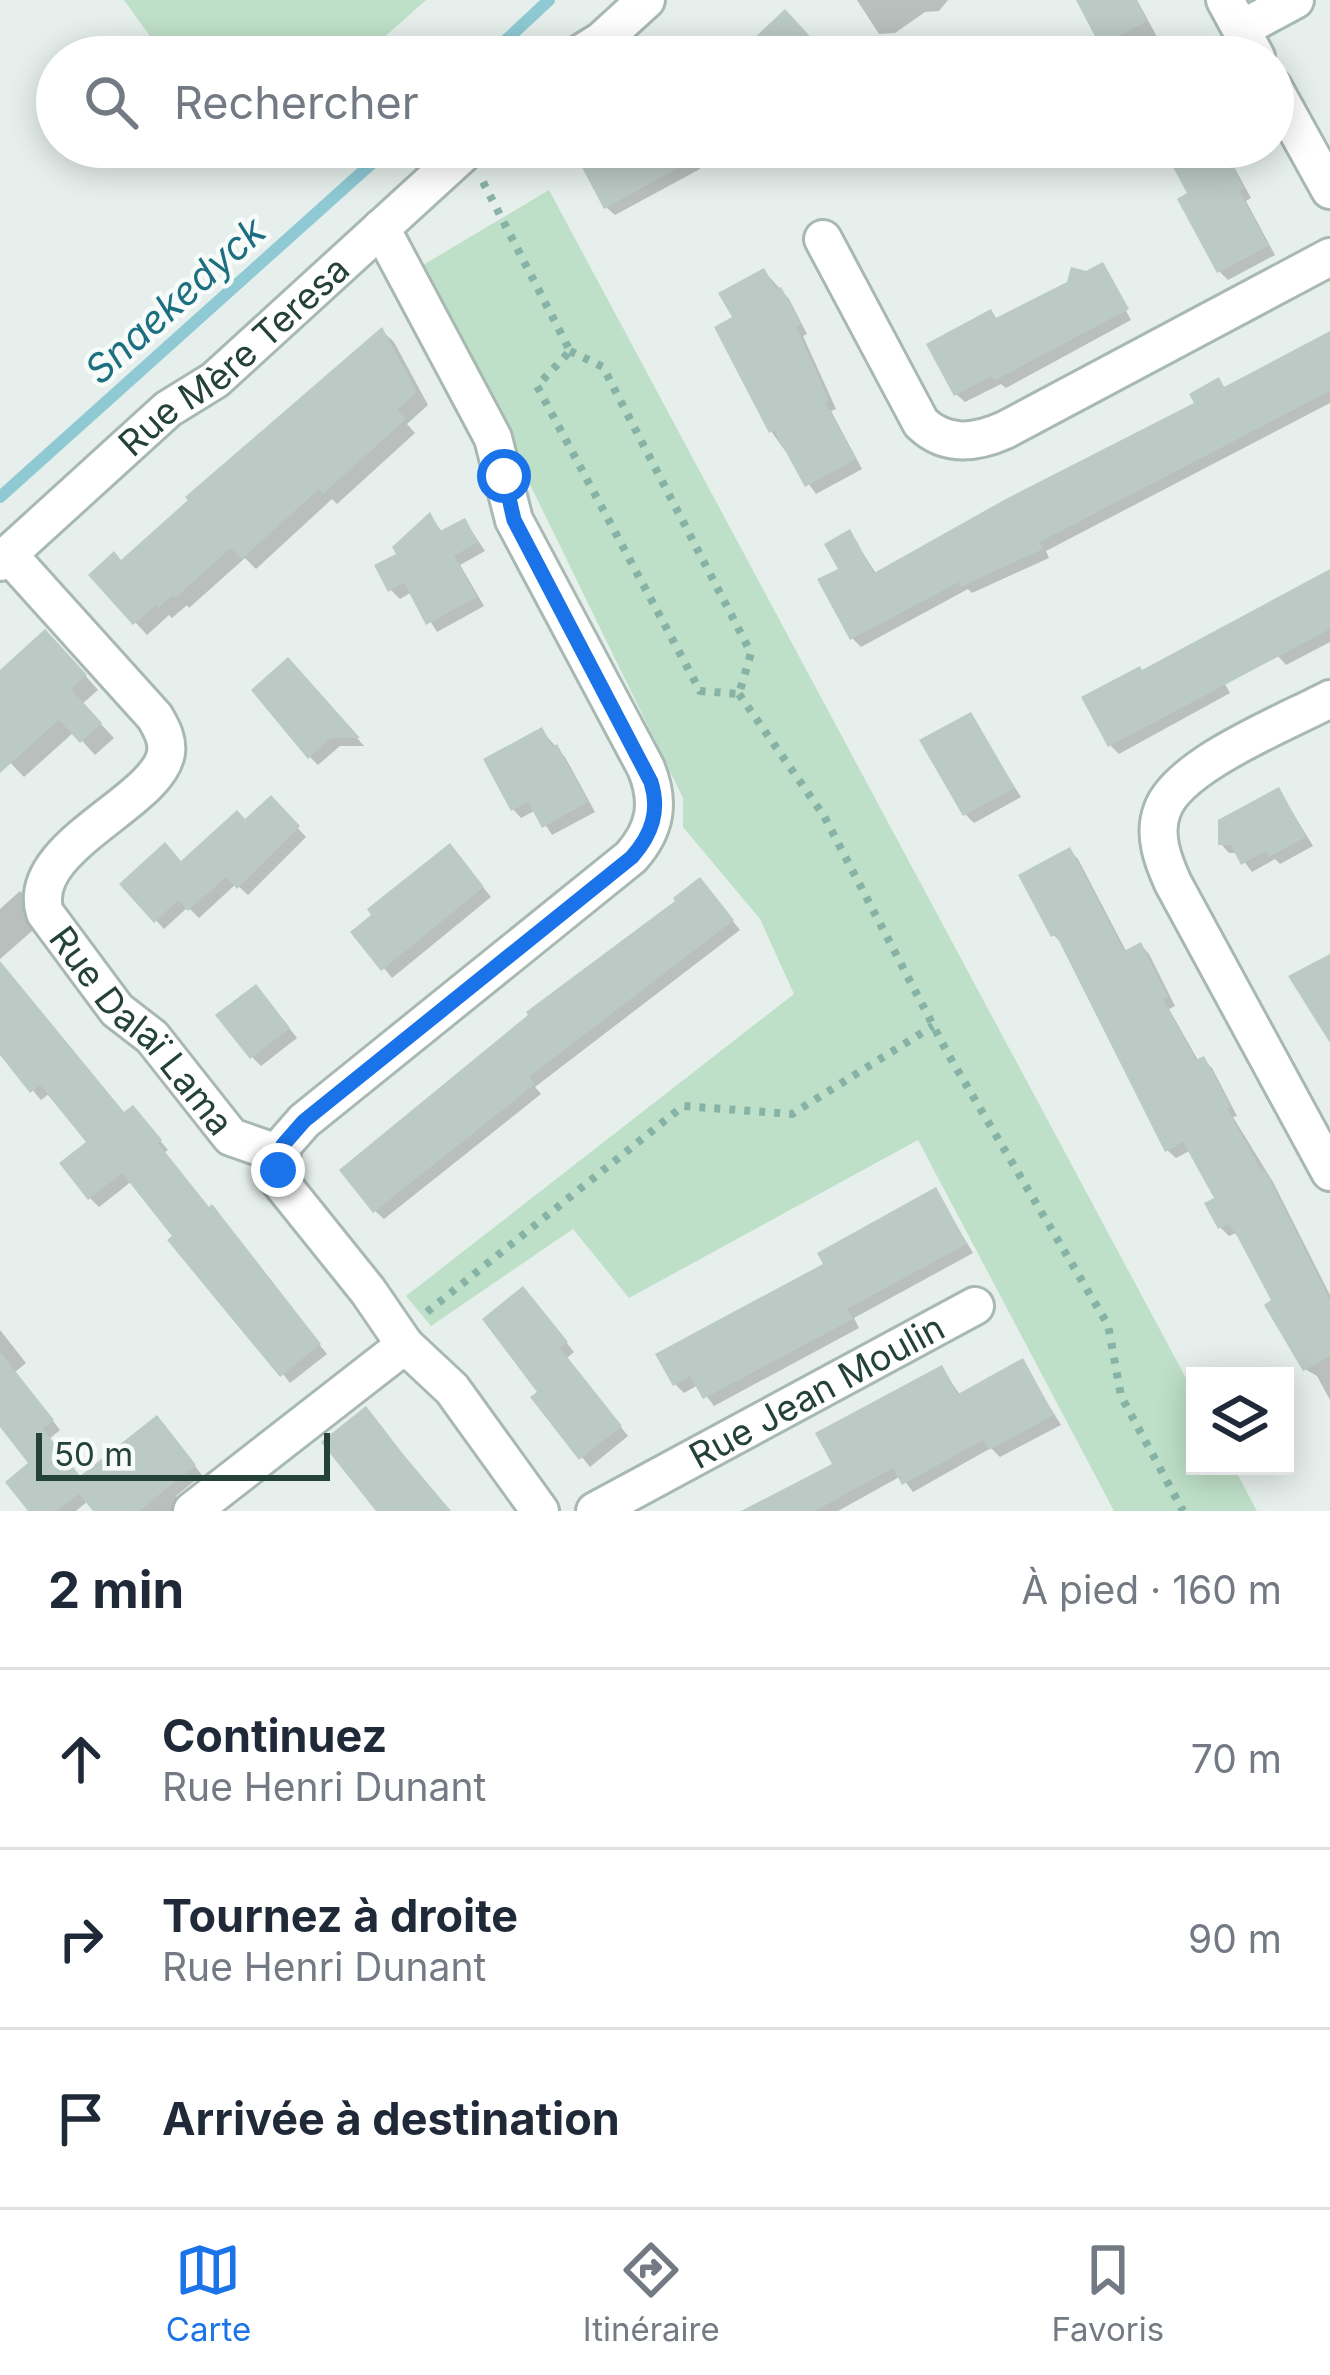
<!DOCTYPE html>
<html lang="fr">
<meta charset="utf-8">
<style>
:root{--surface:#fff;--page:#f6f6f7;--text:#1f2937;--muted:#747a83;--line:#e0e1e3;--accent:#1a73e8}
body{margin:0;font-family:Inter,sans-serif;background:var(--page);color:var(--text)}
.controls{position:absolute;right:36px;bottom:36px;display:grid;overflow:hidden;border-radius:0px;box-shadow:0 6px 30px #0003}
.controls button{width:108px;height:108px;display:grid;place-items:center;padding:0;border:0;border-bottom:3px solid var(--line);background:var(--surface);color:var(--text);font:60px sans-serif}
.scale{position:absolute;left:36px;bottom:30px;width:294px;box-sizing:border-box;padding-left:12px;border:6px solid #24423a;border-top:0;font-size:33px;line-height:42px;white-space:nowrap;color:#24423a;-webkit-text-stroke:9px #f7fbf9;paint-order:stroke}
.stop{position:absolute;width:36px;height:36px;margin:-27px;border:9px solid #1a73e8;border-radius:50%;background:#fff}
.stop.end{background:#1a73e8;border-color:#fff;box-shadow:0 3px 12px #0008}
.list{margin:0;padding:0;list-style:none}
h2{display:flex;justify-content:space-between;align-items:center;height:156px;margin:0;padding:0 48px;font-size:51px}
h2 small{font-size:39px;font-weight:400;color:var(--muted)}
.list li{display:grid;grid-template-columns:78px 1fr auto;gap:36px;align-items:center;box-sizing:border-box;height:180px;padding:0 48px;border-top:3px solid var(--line)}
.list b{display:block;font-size:45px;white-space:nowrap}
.list p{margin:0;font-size:39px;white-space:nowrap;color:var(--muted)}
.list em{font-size:39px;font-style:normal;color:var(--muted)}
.icon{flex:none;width:66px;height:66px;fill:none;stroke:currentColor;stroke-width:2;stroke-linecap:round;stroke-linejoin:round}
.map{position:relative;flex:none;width:1330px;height:1511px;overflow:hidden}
.search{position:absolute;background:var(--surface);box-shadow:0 6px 30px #0003;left:36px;right:36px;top:36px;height:132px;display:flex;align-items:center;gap:30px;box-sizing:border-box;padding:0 42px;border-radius:66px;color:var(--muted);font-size:45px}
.sheet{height:696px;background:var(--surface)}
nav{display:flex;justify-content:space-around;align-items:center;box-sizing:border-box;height:168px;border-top:3px solid var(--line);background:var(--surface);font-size:33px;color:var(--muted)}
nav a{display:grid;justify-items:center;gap:6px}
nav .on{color:var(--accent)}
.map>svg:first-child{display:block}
.green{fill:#bfe0c8}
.shadow{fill:#0003}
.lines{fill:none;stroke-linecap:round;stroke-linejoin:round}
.stream{stroke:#8ec9d4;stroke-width:12}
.building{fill:#bbcac4}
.minor-casing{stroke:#a8b8b2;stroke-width:42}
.path{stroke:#86b3a5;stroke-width:8;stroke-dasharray:6 9;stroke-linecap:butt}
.minor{stroke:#fff;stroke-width:36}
.route{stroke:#1a73e8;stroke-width:15}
.labels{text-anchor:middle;stroke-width:9;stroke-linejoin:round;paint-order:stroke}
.street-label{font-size:36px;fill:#24423a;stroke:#f7fbf9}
.water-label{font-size:39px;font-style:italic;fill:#1c6f80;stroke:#f7fbf9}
</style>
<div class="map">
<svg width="1330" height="1511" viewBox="0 0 1330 1511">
<rect width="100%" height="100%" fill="#e6efeb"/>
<g class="green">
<polygon points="124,0 426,0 362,57 165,57"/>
<polygon points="549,190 1195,1395 1195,1466 1233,1466 1257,1511 1114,1511 918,1140 629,1298 573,1229 431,1326 406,1296 794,994 760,919 683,827 683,798 423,265"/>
</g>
<g class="shadow">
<polygon points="857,0 948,0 939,11 925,12 895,33 879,34"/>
<polygon points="1079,0 1137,0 1168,57 1117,57 1103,44"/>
<polygon points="600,147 688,147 700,169 615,215 606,207"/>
<polygon points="1165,147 1223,147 1251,198 1246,201 1275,255 1228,280 1220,272 1181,200 1191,194"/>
<polygon points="1102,265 1131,320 1006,388 1001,384 965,402 956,394 998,320"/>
<polygon points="764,271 789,299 807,334 803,336 836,409 831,411 862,469 816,494 771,431 736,319"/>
<polygon points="382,331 394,342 428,405 407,424 415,433 337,504 332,499 256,569 245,558 189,608 187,605 172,618 169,615 147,635 92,575 122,564"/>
<polygon points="1330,334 1330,403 1046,551 1049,558 972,593 968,589 861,647 853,639 821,580 842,570 850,533 877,575 1198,404 1218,381 1226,389"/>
<polygon points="430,516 443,533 465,521 485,551 460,565 484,606 437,632 412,592 400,599 391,590 400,555"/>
<polygon points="1330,574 1330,642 1286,665 1278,656"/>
<polygon points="59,646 98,690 82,704 114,738 95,755 74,732 24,777 0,752 0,674"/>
<polygon points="1207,651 1230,693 1119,754 1111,746 1143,673"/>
<polygon points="296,669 364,746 340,746 318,765 310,757"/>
<polygon points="970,716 1021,797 974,823 965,814"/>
<polygon points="542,731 565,757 595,812 552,835 536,810 521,818 513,809"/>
<polygon points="1279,790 1313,846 1280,864 1275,859 1252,872 1238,853 1229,853 1221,844"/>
<polygon points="271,799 306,837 248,895 236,884 199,918 188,907 164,929 123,884 182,865 246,823"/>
<polygon points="1069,850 1078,859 1127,953 1141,945 1149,954 1175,1006 1169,1009 1199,1062 1203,1059 1212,1068 1237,1116 1233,1117 1273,1182 1330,1295 1330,1400 1317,1376 1305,1369 1238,1232 1229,1236 1220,1227 1218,1199 1191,1150 1176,1158 1167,1150 1062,944 1054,935"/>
<polygon points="458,856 491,897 392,978 355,932"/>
<polygon points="708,890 740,930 535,1087 541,1094 384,1219 375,1211 679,901"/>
<polygon points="20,891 28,899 32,931 0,959 0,909"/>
<polygon points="0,964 124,1116 141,1118 168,1150 164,1153 327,1354 290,1383 132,1181 99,1207 90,1198 90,1143 50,1093 41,1100 4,1056 0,1040"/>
<polygon points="264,996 297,1038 261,1066 252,1057"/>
<polygon points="936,1191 973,1253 854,1318 859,1328 714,1406 698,1385 684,1393 675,1384 827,1265"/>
<polygon points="532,1299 574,1352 567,1358 628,1436 590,1467 534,1398 541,1393"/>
<polygon points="0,1330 26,1363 15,1372 60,1430 49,1439 81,1479 165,1428 202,1475 176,1496 183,1506 182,1511 97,1511 88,1501 76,1511 32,1511 32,1464 0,1423"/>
<polygon points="1022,1362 1061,1425 1000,1457 991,1448 913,1492 901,1476 838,1511 751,1511 836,1465 942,1369 961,1396"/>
</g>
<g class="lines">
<g class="stream">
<polyline points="488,57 549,0"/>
<polyline points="0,497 390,147"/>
</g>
</g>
<g class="building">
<polygon points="1076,0 1136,0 1147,21 1100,46"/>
<polygon points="785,9 829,57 734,57"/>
<polygon points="592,147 716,147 604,209 576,156"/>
<polygon points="1162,147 1222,147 1244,188 1239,191 1269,246 1217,273 1177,199 1187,193"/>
<polygon points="1103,262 1129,309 994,381 992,376 954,396 926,344 991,309 996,318 1067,282 1071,267 1086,271"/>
<polygon points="764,268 776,289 781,287 801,324 796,327 829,400 825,402 856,459 805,487 774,430 769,433 714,327 732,317 718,293"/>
<polygon points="382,327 417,392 397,410 406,419 323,494 319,489 242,559 231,548 175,598 173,595 158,608 156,605 133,625 88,575 114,551 121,560 188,500 185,497"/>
<polygon points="1330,331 1330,391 1040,542 1043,549 961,587 959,582 850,640 817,579 838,569 824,544 850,529 874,573 1004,500 1194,403 1189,394 1219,377 1224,387"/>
<polygon points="430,512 440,531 465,518 478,542 454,556 477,597 426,625 404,583 388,592 374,565 396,554 392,547"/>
<polygon points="1330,569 1330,629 1108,747 1081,697 1140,666 1142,670"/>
<polygon points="45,629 87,675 71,689 102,723 80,743 59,720 0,773 0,670"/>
<polygon points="288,657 360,738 331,738 308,759 251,690"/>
<polygon points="971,712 1015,788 963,816 919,740"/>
<polygon points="542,727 553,747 557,744 588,802 542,828 528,802 511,811 483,759"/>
<polygon points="1279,787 1306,837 1269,857 1266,851 1241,865 1231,845 1218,845 1218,820"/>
<polygon points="271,795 300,826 237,889 226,877 188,911 178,900 154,923 119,884 165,842 181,861 237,810 245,819"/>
<polygon points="450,843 484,887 381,971 350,932 371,915 367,909"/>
<polygon points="1070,847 1124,951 1141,942 1168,997 1163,999 1196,1060 1204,1056 1231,1107 1227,1108 1262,1172 1265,1170 1330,1300 1330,1356 1303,1371 1264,1305 1271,1300 1237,1236 1228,1224 1218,1229 1204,1203 1214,1198 1183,1142 1165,1152 1056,935 1051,937 1018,875"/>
<polygon points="700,877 734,920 529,1077 535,1084 373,1213 339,1170 528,1015 526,1012 675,901 673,898"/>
<polygon points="1330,954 1330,1043 1288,976"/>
<polygon points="0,961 124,1112 133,1105 162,1140 158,1143 209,1207 212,1204 321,1344 280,1377 167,1240 172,1236 122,1173 88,1200 59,1163 86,1142 40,1085 30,1093 0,1055"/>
<polygon points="256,984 290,1028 250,1059 215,1015"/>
<polygon points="936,1187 967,1244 847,1309 853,1319 703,1399 690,1376 673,1386 655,1354 823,1264 817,1253"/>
<polygon points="523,1286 568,1342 560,1348 622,1426 579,1460 530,1397 537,1392 482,1319"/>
<polygon points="0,1352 54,1420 43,1429 80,1476 157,1415 196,1465 139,1511 93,1511 79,1494 57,1511 28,1511 5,1482 28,1463 0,1427"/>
<polygon points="1023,1358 1054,1415 989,1450 983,1440 902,1485 893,1468 815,1511 741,1511 832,1464 815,1433 942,1365 958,1394"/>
<polygon points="366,1406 403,1454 451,1511 376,1511 321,1442"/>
</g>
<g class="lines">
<g class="minor-casing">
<g id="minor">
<polyline points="1225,0 1256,57"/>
<polyline points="1241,29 1295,0"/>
<polyline points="575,57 601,41 646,0"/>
<polyline points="1273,87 1330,190"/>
<path d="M381,228L493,438L514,520L646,768C660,802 656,829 631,857L304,1121L283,1145L278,1179L368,1291L405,1345L452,1389L540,1511"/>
<path d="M823,239L921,423C946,447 976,443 1005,430L1330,257"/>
<path id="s1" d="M8,554L155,717C161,728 168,739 166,753C158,803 24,847 45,913L117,1010L152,1037L231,1137L280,1154"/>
<path id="s2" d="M0,562L168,409L215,380L470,147"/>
<path d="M1330,699C1287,722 1177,765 1162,811C1153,835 1163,861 1173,883L1330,1172"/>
<polyline points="192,1511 405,1345"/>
<path id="s3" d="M595,1511L975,1306"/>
</g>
</g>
<g class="path">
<polyline points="483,182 570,351"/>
<polygon points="570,351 603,367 751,653 739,694 700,691 537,386"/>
<polyline points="739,694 824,816 948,1054 1108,1325 1121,1396 1183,1511"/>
<polyline points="427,1312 683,1106 792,1114 933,1026"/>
</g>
<use href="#minor" class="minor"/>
</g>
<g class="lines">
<path class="route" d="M278,1170L283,1145L304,1121L632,857C652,834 660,811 651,782L514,520L504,476"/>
</g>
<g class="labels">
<g class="street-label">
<text dy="13" stroke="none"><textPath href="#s2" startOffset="312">Rue Mère Teresa</textPath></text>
<text dy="13" stroke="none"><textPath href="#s1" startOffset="621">Rue Dalaï Lama</textPath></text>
<text dy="13" stroke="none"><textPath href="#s3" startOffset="252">Rue Jean Moulin</textPath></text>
</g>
<g class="water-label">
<text transform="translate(175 300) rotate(-42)" y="14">Snaekedyck</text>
</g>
</g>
</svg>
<div class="controls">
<button><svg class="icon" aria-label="layers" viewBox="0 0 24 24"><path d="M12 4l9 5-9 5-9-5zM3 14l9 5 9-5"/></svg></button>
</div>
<div class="scale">50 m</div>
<div class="stop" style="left:504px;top:476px"></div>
<div class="stop end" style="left:278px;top:1170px"></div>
<div class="search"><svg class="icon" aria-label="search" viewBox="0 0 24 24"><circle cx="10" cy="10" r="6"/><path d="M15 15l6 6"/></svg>Rechercher</div>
</div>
<section class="sheet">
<h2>2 min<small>À pied · 160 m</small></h2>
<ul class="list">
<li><svg class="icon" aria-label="ahead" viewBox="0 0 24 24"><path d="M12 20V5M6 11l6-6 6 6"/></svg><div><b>Continuez</b><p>Rue Henri Dunant</p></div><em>70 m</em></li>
<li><svg class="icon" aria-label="right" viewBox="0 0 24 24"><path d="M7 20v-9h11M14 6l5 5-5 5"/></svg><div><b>Tournez à droite</b><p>Rue Henri Dunant</p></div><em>90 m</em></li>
<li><svg class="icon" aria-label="arrive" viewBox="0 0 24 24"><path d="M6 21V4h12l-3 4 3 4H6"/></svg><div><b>Arrivée à destination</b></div></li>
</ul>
</section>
<nav>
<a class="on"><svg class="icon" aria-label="map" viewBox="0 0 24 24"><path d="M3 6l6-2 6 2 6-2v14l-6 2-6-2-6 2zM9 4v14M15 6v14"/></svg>Carte</a>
<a><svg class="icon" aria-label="directions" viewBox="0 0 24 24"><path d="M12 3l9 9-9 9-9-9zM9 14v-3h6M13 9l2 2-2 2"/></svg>Itinéraire</a>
<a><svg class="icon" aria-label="saved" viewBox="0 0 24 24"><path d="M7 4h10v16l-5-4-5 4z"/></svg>Favoris</a>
</nav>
